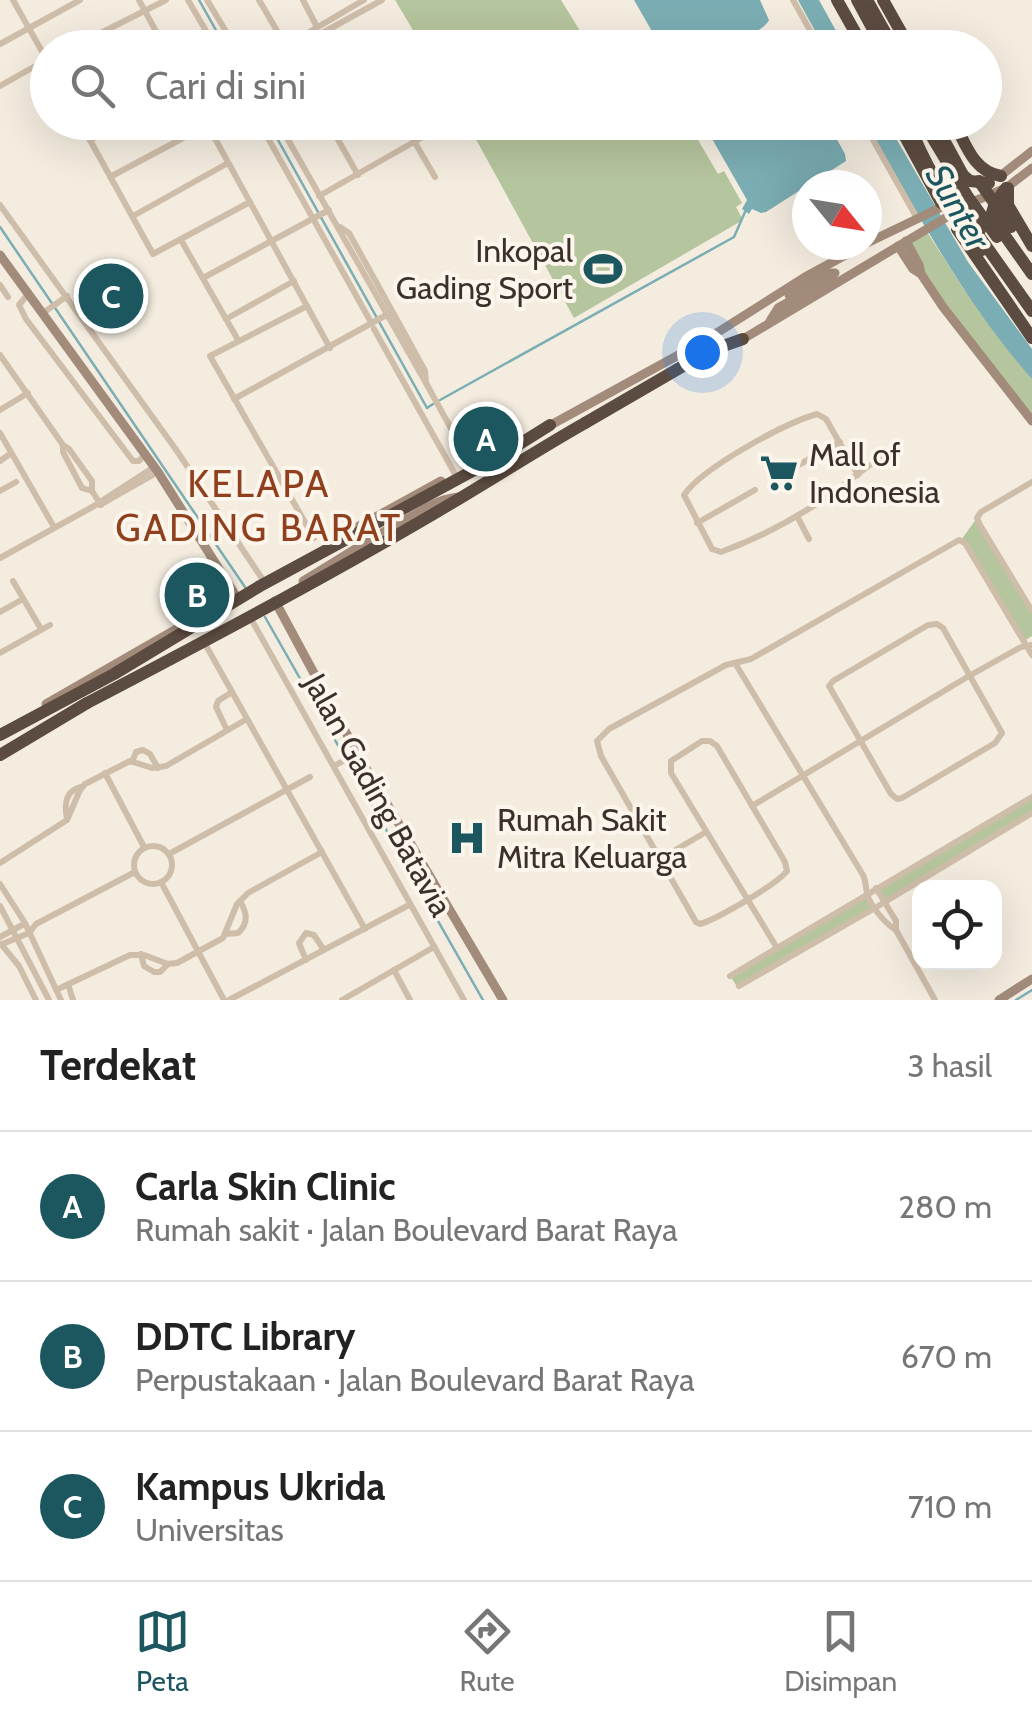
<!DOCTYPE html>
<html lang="id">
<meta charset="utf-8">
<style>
:root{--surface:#fff;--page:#f2f2f2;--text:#222;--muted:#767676;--line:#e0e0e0;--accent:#1c5760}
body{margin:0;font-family:Cabin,sans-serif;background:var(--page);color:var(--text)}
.controls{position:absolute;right:30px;bottom:30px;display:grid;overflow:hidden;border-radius:20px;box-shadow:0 10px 40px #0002}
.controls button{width:90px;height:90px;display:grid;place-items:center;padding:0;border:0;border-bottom:2px solid var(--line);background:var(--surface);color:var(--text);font:50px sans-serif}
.compass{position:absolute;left:792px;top:170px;width:90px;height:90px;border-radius:50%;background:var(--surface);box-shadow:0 10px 40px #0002;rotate:120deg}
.you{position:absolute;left:702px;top:352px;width:35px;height:35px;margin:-25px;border:8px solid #fff;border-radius:50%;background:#1a73e8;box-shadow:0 0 0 15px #1a73e833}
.badge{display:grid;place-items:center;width:65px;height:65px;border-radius:50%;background:var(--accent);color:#fff;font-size:32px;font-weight:700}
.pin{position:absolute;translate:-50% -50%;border:5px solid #fff;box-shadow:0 2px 10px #0006}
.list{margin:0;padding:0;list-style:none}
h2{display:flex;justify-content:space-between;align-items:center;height:130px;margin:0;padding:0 40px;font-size:42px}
h2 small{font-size:32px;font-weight:400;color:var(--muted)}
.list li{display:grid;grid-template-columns:65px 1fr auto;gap:30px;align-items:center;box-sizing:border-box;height:150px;padding:0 40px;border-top:2px solid var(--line)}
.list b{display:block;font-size:38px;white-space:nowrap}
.list p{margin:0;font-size:32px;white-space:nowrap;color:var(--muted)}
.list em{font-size:32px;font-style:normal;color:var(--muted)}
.icon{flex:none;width:55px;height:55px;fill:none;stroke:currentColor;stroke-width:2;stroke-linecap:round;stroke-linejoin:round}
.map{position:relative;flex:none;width:1032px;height:1000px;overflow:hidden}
.search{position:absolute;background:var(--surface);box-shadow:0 10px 40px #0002;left:30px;right:30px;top:30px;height:110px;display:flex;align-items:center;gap:25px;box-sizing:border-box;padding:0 35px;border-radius:55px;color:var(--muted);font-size:38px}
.sheet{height:580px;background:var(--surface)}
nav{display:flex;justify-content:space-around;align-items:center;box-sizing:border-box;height:140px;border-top:2px solid var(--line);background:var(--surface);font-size:28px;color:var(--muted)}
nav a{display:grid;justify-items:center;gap:5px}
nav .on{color:var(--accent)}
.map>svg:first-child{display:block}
.green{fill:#b5c59d}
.water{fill:#7baeb4}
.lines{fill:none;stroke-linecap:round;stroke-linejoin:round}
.stream{stroke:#7baeb4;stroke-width:2.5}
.street{stroke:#cebda9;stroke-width:6}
.secondary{stroke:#a28b7a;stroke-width:9}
.highway{stroke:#5c4b40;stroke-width:12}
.highway-bridge{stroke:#5c4b40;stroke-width:12}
.labels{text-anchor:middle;stroke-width:8;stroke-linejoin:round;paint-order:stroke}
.poi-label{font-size:32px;fill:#3b302a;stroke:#fbf5ec;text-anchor:start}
.street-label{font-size:32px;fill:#3b302a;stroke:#fbf5ec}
.water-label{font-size:35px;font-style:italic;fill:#1c5760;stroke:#fbf5ec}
.quarter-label{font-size:38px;letter-spacing:2.5px;fill:#90401d;stroke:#fbf5ec}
</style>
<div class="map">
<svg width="1032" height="1000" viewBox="0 0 1032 1000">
<rect width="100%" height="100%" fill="#f4ecdf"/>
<g class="green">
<polygon points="395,0 561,0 590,47 423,47"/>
<polygon points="467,123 688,123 718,174 724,171 742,203 736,207 743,220 574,318"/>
<polygon points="927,232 965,291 1032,379 1032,421 956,323 906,241"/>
<polygon points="977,518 1032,611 1032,636 1024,641 961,540"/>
<polygon points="1032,797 1032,813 885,901 877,889"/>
<polygon points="867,897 875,908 738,988 730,976"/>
</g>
<g class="water">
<path d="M634,0H760L769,20C762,33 744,33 738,47H661Z"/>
<polygon points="798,0 819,0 845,47 824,47"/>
<polygon points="703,123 828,123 845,154 846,161 766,212 761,213 752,209 749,214 742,209 747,200"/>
<path d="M866,123H887L968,262L1032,349V379C964,302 916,211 866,123Z"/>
</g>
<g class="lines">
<g class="stream">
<polyline points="199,0 226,48"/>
<polyline points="268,122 427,408 433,404"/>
<polyline points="0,227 247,590"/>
<polyline points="440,400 734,237 745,212"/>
<polyline points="265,617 483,1000"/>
<polyline points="1016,1000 1032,990"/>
</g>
<g class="street">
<polyline points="13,0 48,62"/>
<polyline points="139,0 165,48"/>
<polyline points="188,0 216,48"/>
<polyline points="207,0 236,48"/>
<polyline points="259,0 286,46"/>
<polyline points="303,0 316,25"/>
<polyline points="793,0 820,48"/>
<polyline points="0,44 80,0"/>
<polyline points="71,48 166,0"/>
<polyline points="282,48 364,0"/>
<polyline points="295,48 382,0"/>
<polyline points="0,86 46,60"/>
<polyline points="80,122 153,254 250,202"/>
<polyline points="179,122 186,137"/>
<polyline points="206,122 330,348"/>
<polyline points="259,122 372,324"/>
<polyline points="278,122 426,383"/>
<polyline points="328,122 358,175"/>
<polyline points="403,122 435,177"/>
<polyline points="863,122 918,220"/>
<polyline points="335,135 356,122"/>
<polyline points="90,140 124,122"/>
<polyline points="110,177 213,122"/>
<polyline points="319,196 449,122"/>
<polyline points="0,205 177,451 263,580"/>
<polyline points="133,216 228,163"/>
<polyline points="340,227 349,233 412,347 425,371 426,383 471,465"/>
<polyline points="181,240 238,340"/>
<polyline points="203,278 329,210"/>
<polyline points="0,285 8,297"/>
<polyline points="28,294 19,305 26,319 133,461 139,461 145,454"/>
<polyline points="307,306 210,356 314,538"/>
<polyline points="43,313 67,296"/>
<polyline points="226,319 294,281"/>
<polyline points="374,329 455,474"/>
<polyline points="0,355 63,445 69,449 92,481 92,491"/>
<polyline points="234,399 390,313"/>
<polyline points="0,410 28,393"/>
<polyline points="0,433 54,527"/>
<polyline points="63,446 63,452 82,488 92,491 101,505"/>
<polyline points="0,461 10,454"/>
<polyline points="793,468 840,442"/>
<path d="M858,475L826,419L817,414C785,423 702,468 684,495L712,549L721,552C760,538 798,517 833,493C850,481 866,466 884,456"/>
<polyline points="1032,482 981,512 977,518 980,525 1032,611"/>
<polyline points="0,491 16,482"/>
<polyline points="100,505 158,472"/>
<polyline points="797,516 809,539"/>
<polyline points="697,523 755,490"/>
<polyline points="0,558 94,506 154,467"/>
<polyline points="13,581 41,629"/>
<polyline points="0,612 23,599"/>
<polyline points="250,617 464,1000"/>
<polygon points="937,624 943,628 1002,733 995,743 902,798 897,799 891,794 829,686 833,681 928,625"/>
<polyline points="204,642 365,929"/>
<polyline points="0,653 50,625"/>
<path d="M735,663L863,875C867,883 865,891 869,899C874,910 886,924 896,930L935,1000"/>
<polyline points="227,730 216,707 218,701 232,692"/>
<polyline points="132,762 136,752 143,750 150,754 158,768"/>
<polyline points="334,766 357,753"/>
<polyline points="105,773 144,847"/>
<polyline points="752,806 969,676 1021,647 1032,645"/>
<path d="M67,819C64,804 65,791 81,787"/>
<circle cx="153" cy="865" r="19"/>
<polyline points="169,854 310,777"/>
<polyline points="660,859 706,832"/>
<polyline points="0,863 67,820 80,790 85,784 130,761 152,768 166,766 247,719"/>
<polyline points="161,882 224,1000"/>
<polyline points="0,884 25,923 61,1000"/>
<polyline points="876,888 896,921 896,930"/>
<polyline points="0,906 49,1000"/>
<path d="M226,934L238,933C249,923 247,913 240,901"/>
<polyline points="0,937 24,924"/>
<polyline points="1,944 19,966 36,1000"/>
<polyline points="0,945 29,933 36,924 135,872"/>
<path d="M777,948L671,773V761L702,741H710L717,746L785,862L787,871C776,885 717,919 700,924L696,922L601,756L597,741L609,729L726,665L751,659L959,540L965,543L1032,655"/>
<polyline points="141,954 144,966 154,972 160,972 168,964"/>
<polyline points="306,960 299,943 306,933 314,935 324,950"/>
<polyline points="394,970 410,1000"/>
<polyline points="730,976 1032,797"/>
<polyline points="68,984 73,1000"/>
<polyline points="739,986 875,908 1032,813"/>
<polyline points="56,990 130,955 144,955 168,964 177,963 223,938 237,904 248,893 322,852"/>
<polyline points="229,1000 409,905"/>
<polyline points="342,1000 434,947"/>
</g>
<g class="secondary">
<polyline points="999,177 1032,151"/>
<polyline points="970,203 1006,188 1032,168"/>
<polyline points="906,241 919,265 921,274"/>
<polyline points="867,243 950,203"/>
<polyline points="898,246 913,269 921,274 943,307 1032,421"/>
<polyline points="0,255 158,472 236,596"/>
<polyline points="770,321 778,308 831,278 835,273 829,273 789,295"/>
<polyline points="738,342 957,211"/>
<polyline points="549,426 704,341 805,277 864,245"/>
<polyline points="350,531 441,481"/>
<path d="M303,581C338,560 372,538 408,518C425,509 440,498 460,497"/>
<polyline points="275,601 357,753 503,1000"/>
<polyline points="46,704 201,615"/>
<polyline points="999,1000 1032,979"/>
</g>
<g class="highway">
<polyline points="837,0 864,48"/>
<polyline points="857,0 883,48"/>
<polyline points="867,0 894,48"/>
<polyline points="883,0 910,48"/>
<polyline points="897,122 941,203"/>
<polyline points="934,122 963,175 970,181 989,183"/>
<path d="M954,122C966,145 974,172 1001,176"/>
<polyline points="1006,188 995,203 991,216 1032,274"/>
<polyline points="1008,188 1008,205 1032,246"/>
<polyline points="957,229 1032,338"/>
<polyline points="979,236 1032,311"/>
<polyline points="585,423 709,351 743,339"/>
<polyline points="406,507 502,455 550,425"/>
<polyline points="0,755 87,703"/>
</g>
<g class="highway-bridge">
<path d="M909,122C923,166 956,212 982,250"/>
<polyline points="923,122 968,197 997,237"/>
<polyline points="979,181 1011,227"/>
<polyline points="956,196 980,230"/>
<path d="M87,703C204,642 321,580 435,513C485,484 534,452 585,423"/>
<polyline points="0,735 114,674 260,586 406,507"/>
</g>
</g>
<defs>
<g id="stadium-bare" transform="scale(3)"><path d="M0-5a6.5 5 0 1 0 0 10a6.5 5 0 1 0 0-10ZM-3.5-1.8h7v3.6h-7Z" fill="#1c5760" stroke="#fbf5ec" stroke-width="2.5" paint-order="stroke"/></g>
<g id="supermarket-bare" transform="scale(3)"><path d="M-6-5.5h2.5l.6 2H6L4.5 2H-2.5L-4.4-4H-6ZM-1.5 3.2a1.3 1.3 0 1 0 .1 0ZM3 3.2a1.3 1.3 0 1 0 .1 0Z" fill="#1c5760" stroke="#fbf5ec" stroke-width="2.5" paint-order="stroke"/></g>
<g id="hospital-bare" transform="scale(3)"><path d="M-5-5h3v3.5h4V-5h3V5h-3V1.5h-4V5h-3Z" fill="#1c5760" stroke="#fbf5ec" stroke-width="2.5" paint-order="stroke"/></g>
</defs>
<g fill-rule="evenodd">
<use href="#stadium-bare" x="603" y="269"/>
<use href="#supermarket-bare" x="779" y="473"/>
<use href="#hospital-bare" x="467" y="838"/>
</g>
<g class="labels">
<g class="poi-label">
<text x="573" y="262" text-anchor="end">Inkopal<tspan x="573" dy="37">Gading Sport</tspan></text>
<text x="809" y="466">Mall of<tspan x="809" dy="37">Indonesia</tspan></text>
<text x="497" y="831">Rumah Sakit<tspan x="497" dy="37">Mitra Keluarga</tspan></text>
</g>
<g class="street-label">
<text transform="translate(378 795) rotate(61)" y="11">Jalan Gading Batavia</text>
</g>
<g class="water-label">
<text transform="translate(958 207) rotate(60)" y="12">Sunter</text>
</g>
<g class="quarter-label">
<text x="259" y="497">KELAPA<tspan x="259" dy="44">GADING BARAT</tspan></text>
</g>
</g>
</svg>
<div class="controls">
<button><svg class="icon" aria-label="locate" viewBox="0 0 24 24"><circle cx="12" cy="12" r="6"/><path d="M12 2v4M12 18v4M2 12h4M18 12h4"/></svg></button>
</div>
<svg class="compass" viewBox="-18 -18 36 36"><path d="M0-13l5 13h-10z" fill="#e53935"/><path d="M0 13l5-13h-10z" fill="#767676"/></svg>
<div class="you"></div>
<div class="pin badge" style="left:486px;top:439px">A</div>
<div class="pin badge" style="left:197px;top:595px">B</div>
<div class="pin badge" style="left:111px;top:296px">C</div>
<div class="search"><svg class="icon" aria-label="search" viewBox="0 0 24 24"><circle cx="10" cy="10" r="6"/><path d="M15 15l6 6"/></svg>Cari di sini</div>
</div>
<section class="sheet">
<h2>Terdekat<small>3 hasil</small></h2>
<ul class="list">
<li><span class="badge">A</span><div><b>Carla Skin Clinic</b><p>Rumah sakit · Jalan Boulevard Barat Raya</p></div><em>280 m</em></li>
<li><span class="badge">B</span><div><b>DDTC Library</b><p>Perpustakaan · Jalan Boulevard Barat Raya</p></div><em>670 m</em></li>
<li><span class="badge">C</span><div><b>Kampus Ukrida</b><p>Universitas</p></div><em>710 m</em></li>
</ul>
</section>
<nav>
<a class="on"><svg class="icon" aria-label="map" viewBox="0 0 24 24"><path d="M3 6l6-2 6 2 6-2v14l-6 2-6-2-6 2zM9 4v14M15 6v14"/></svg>Peta</a>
<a><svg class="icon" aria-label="directions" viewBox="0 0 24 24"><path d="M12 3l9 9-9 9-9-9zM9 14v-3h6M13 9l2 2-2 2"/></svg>Rute</a>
<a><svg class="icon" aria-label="saved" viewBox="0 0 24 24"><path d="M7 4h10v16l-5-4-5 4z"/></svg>Disimpan</a>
</nav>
